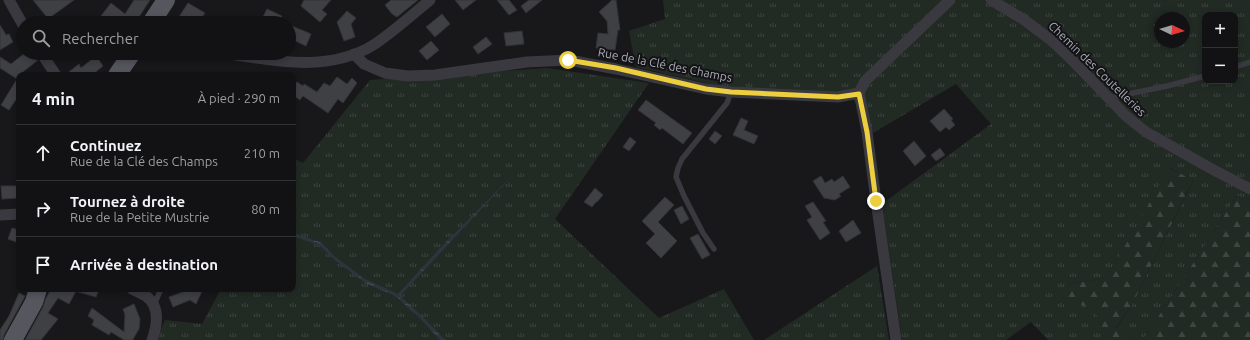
<!DOCTYPE html>
<html lang="fr">
<meta charset="utf-8">
<style>
:root{--surface:#121214;--page:#1b1b1d;--text:#f1f3f6;--muted:#9c9ea0;--line:#313234}
body{margin:0;font-family:Ubuntu,sans-serif;background:var(--page);color:var(--text)}
.controls{position:absolute;right:12px;top:12px;display:grid;overflow:hidden;border-radius:8px;box-shadow:0 2px 6px #0003}
.controls button{width:36px;height:36px;display:grid;place-items:center;padding:0;border:0;border-bottom:1px solid var(--line);background:var(--surface);color:var(--text);font:20px sans-serif}
.compass{position:absolute;left:1154px;top:12px;width:36px;height:36px;border-radius:50%;background:var(--surface);box-shadow:0 2px 6px #0003;rotate:94deg}
.stop{position:absolute;width:12px;height:12px;margin:-9px;border:3px solid #ecce3e;border-radius:50%;background:#fff}
.stop.end{background:#ecce3e;border-color:#fff;box-shadow:0 1px 4px #0008}
.list{margin:0;padding:0;list-style:none}
h2{display:flex;justify-content:space-between;align-items:center;height:52px;margin:0;padding:0 16px;font-size:17px}
h2 small{font-size:13px;font-weight:400;color:var(--muted)}
.list li{display:grid;grid-template-columns:26px 1fr auto;gap:12px;align-items:center;box-sizing:border-box;height:56px;padding:0 16px;border-top:1px solid var(--line)}
.list b{display:block;font-size:15px;white-space:nowrap}
.list p{margin:0;font-size:13px;white-space:nowrap;color:var(--muted)}
.list em{font-size:13px;font-style:normal;color:var(--muted)}
.icon{flex:none;width:22px;height:22px;fill:none;stroke:currentColor;stroke-width:2;stroke-linecap:round;stroke-linejoin:round}
.map{position:relative;flex:none;width:1250px;height:340px;overflow:hidden}
.search{position:absolute;background:var(--surface);box-shadow:0 2px 6px #0003;left:16px;top:16px;width:280px;height:44px;display:flex;align-items:center;gap:10px;box-sizing:border-box;padding:0 14px;border-radius:22px;color:var(--muted);font-size:15px}
.panel{position:absolute;background:var(--surface);box-shadow:0 2px 6px #0003;left:16px;top:72px;width:280px;height:220px;border-radius:8px}
.map>svg:first-child{display:block}
.grass{fill:url(#grass-tufts);fill-rule:evenodd}
.forest{fill:url(#forest-firs)}
.water{fill:url(#water-ripples)}
.building{fill:#3f4044;stroke:#333236}
.lines{fill:none;stroke-linecap:round;stroke-linejoin:round}
.lane{stroke:#39393f;stroke-width:5.5}
.street{stroke:#39393f;stroke-width:11}
.primary{stroke:#55565e;stroke-width:18}
.route{stroke:#ecce3e;stroke-width:5}
.labels{text-anchor:middle;stroke-width:4;stroke-linejoin:round;paint-order:stroke}
.street-label{font-size:12px;fill:#abadb9;stroke:#131315}
</style>
<div class="map">
<svg width="1250" height="340" viewBox="0 0 1250 340">
<defs>
<pattern id="grass-tufts" width="24" height="20" patternUnits="userSpaceOnUse"><rect width="24" height="20" fill="#222a24"/><path d="M3 7l-1-3M5 7V3M7 7l1-3M15 17l-1-3M17 17v-4M19 17l1-3" fill="none" stroke="#3f4642"/></pattern>
<pattern id="forest-firs" width="22" height="20" patternUnits="userSpaceOnUse"><rect width="22" height="20" fill="#222a24"/><path d="M5 1l3.5 6h-7zM16 11l3.5 6h-7z" fill="#3f4642"/></pattern>
<pattern id="water-ripples" width="26" height="14" patternUnits="userSpaceOnUse"><rect width="26" height="14" fill="#2e343e"/><path d="M2 4q2-2 4 0t4 0M15 11q2-2 4 0t4 0" fill="none" stroke="#4a4f58"/></pattern>
</defs>
<rect width="100%" height="100%" fill="#18181a"/>
<g class="grass">
<path d="M663,0H1250V199L1237,196L1143,340H1136L1116,329L1133,303L1193,181L1170,168L1107,278L1072,283L1056,294L1094,310L1104,330L1115,340H1048L1031,322L1006,340H902L882,204L991,124L956,84L873,133L851,95L738,90L636,67L629,31L665,19ZM1205,15H1235V81H1205ZM1160,18H1184V42H1160Z"/>
<polygon points="547,68 649,83 555,219 659,318 724,289 754,340 156,340 165,320 202,324 221,289 293,289 293,158 303,163 370,80"/>
<polygon points="877,266 889,340 764,340"/>
</g>
<g class="forest">
<polygon points="1169,168 1193,180 1133,303 1116,328 1136,340 1115,340 1104,330 1094,310 1055,294 1072,283 1107,278"/>
<polygon points="1237,196 1250,199 1250,340 1143,340"/>
</g>
<polygon class="water" points="513,175 400,296 424,318 445,340 440,340 419,317 410,310 399,299 393,295 367,284 336,261 319,245 293,236 293,233 320,242 325,246 334,256 365,279 398,294 442,246"/>
<g class="building">
<polygon points="33,0 74,0 52,16 57,23 37,23 46,16"/>
<polygon points="134,0 150,0 135,23 110,23 101,16 111,3 125,14"/>
<polygon points="304,0 331,0 322,10 327,14 320,22 301,6"/>
<polygon points="391,0 418,0 397,17 392,14 385,5"/>
<polygon points="455,0 476,0 463,10"/>
<polygon points="497,0 509,0 517,10 509,15"/>
<polygon points="529,0 542,0 526,13 521,6"/>
<polygon points="612,0 616,0 620,30 618,30 615,50 596,48 598,33 608,34 607,21 599,12"/>
<polygon points="188,3 205,13 198,23 175,23"/>
<polygon points="267,9 282,16 278,23 260,23"/>
<polygon points="347,11 356,18 351,24 355,37 344,41 337,22"/>
<polygon points="442,14 450,24 435,37 426,27"/>
<polygon points="0,25 6,35 9,34 13,42 0,50"/>
<polygon points="292,26 311,34 306,46 289,38 289,33"/>
<polygon points="522,31 524,44 506,46 504,33"/>
<polygon points="486,37 492,44 478,54 473,47"/>
<polygon points="431,41 439,50 427,60 419,51"/>
<polygon points="25,53 33,53 38,60 19,75 19,95 9,110 1,105 17,79 0,68 0,57 11,64"/>
<polygon points="96,56 103,66 92,75 65,75 79,64 81,68"/>
<polygon points="337,77 347,84 352,78 357,83 343,103 338,99 328,113 303,96 300,100 293,95 293,86 297,82 303,86 304,84 317,92 324,83 330,86"/>
<polygon points="646,100 692,133 683,144 662,128 660,130 654,125 656,123 638,110"/>
<polygon points="944,109 953,119 951,120 955,125 949,130 946,127 940,132 930,121"/>
<polygon points="741,118 748,121 744,130 758,136 754,144 733,135"/>
<polygon points="715,131 722,136 715,144 709,139"/>
<polygon points="630,137 636,142 629,151 623,147"/>
<polygon points="914,141 926,156 915,166 903,151"/>
<polygon points="940,148 945,155 936,161 931,155"/>
<polygon points="821,176 825,183 832,179 834,182 843,176 850,187 839,194 841,196 835,200 824,198 813,181"/>
<polygon points="1,186 19,186 19,198 2,199"/>
<polygon points="595,188 603,195 597,202 596,202 592,207 584,202"/>
<polygon points="665,197 674,205 658,222 677,241 661,258 646,243 655,234 642,221"/>
<polygon points="813,202 826,221 823,222 830,233 820,240 807,220 812,217 805,206"/>
<polygon points="682,206 689,219 681,224 674,210"/>
<polygon points="853,220 861,233 846,242 839,231"/>
<polygon points="12,228 19,230 19,243 8,239"/>
<polygon points="698,234 710,255 702,259 690,238"/>
<polygon points="51,289 71,289 76,291 69,304 58,298 48,313 58,319 41,340 25,340 43,307 46,298"/>
<polygon points="75,289 99,289 96,297 75,291"/>
<polygon points="187,289 203,289 196,304 190,300 173,307 169,297 186,291"/>
<polygon points="19,293 25,296 24,298 4,335 3,340 0,340 0,330 9,316"/>
<polygon points="134,304 140,319 139,329 133,339 134,340 124,340 111,332 109,335 92,325 94,320 88,316 92,308 124,332 125,315 123,309"/>
</g>
<g class="lines">
<g class="lane">
<polyline points="1235,67 1250,62"/>
<polyline points="1109,98 1167,86 1205,76"/>
<polyline points="714,249 703,233 684,196 676,177 678,168 682,159 727,103 731,92"/>
<polyline points="154,305 161,289"/>
</g>
<g class="street">
<polyline points="9,0 23,25"/>
<polyline points="991,0 1023,19 1051,40 1069,57 1126,116 1146,132 1210,168 1250,189"/>
<polyline points="41,53 56,75"/>
<path d="M224,53C273,61 330,73 375,44C394,31 412,15 430,0"/>
<polyline points="354,54 364,64 385,73 408,76 435,75 527,62 569,60 616,69 706,89 731,92 838,97 859,93"/>
<polyline points="0,215 19,214"/>
<path d="M132,289C136,291 142,294 146,296C161,307 157,326 152,340"/>
<polyline points="896,340 876,201 867,132 859,93 865,81 950,0"/>
</g>
<g class="primary">
<polyline points="151,23 166,0"/>
<polyline points="117,75 132,53"/>
<polyline points="13,340 34,302 38,289"/>
</g>
</g>
<g class="lines">
<polyline class="route" points="568,60 616,68 706,89 731,92 838,97 859,94 867,132 876,201"/>
</g>
<g class="labels">
<g class="street-label">
<text transform="translate(665 65) rotate(11)" y="4">Rue de la Clé des Champs</text>
<text transform="translate(1097 69) rotate(44)" y="4">Chemin des Coutelleries</text>
</g>
</g>
</svg>
<div class="controls">
<button>+</button>
<button>−</button>
</div>
<svg class="compass" viewBox="-18 -18 36 36"><path d="M0-13l5 13h-10z" fill="#e53935"/><path d="M0 13l5-13h-10z" fill="#9c9ea0"/></svg>
<div class="stop" style="left:568px;top:60px"></div>
<div class="stop end" style="left:876px;top:201px"></div>
<div class="search"><svg class="icon" aria-label="search" viewBox="0 0 24 24"><circle cx="10" cy="10" r="6"/><path d="M15 15l6 6"/></svg>Rechercher</div>
<section class="panel">
<h2>4 min<small>À pied · 290 m</small></h2>
<ul class="list">
<li><svg class="icon" aria-label="ahead" viewBox="0 0 24 24"><path d="M12 20V5M6 11l6-6 6 6"/></svg><div><b>Continuez</b><p>Rue de la Clé des Champs</p></div><em>210 m</em></li>
<li><svg class="icon" aria-label="right" viewBox="0 0 24 24"><path d="M7 20v-9h11M14 6l5 5-5 5"/></svg><div><b>Tournez à droite</b><p>Rue de la Petite Mustrie</p></div><em>80 m</em></li>
<li><svg class="icon" aria-label="arrive" viewBox="0 0 24 24"><path d="M6 21V4h12l-3 4 3 4H6"/></svg><div><b>Arrivée à destination</b></div></li>
</ul>
</section>
</div>
